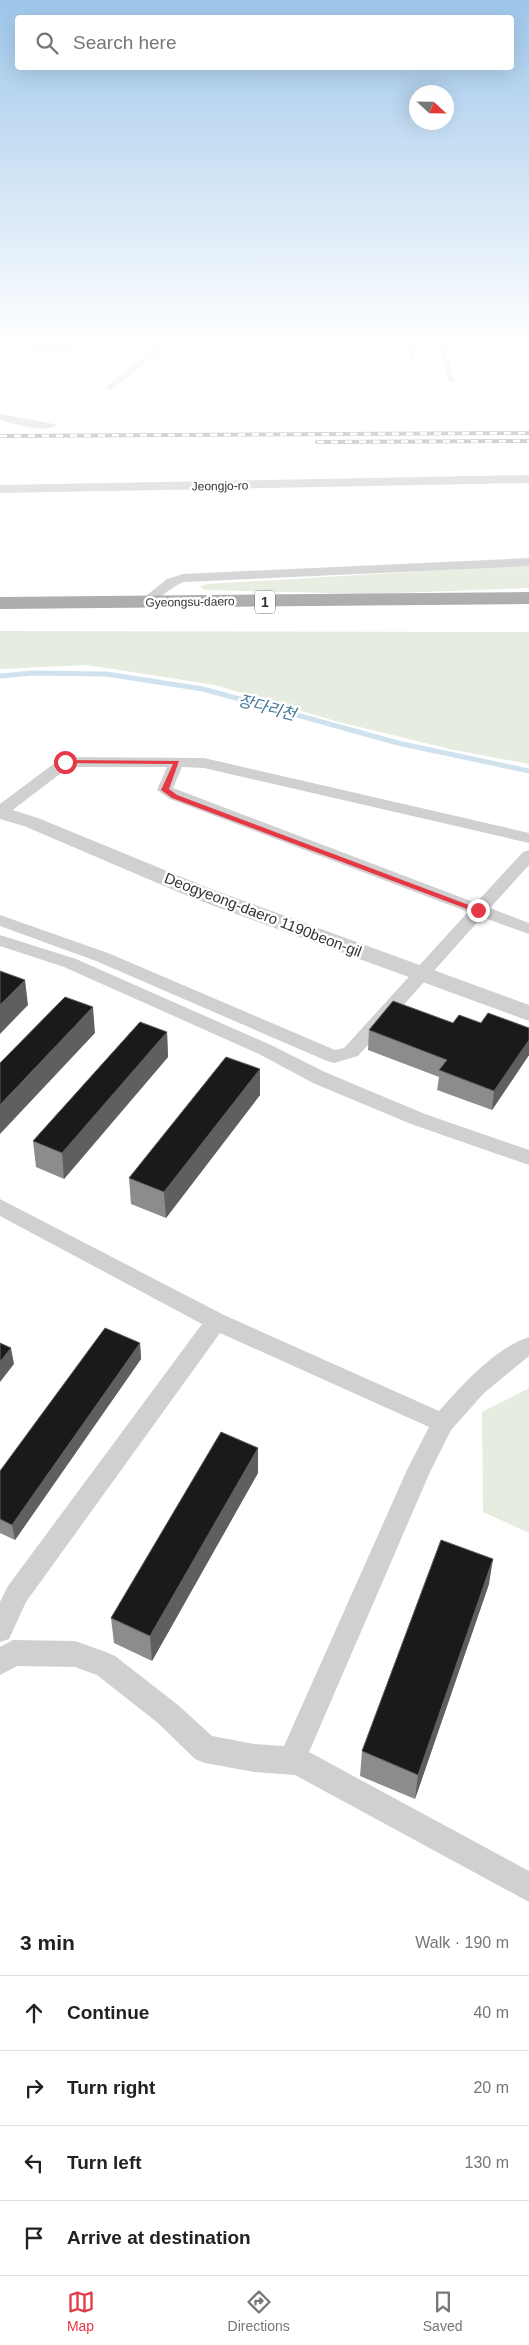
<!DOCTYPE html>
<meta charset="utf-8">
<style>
:root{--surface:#fff;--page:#f6f6f6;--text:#222;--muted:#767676;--line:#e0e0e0;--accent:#e63946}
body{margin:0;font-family:Helvetica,"Noto Sans KR",sans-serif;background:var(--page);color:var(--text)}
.compass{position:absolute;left:409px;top:85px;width:45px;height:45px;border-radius:50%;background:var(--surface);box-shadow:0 5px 20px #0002;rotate:112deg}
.stop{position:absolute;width:15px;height:15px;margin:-11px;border:4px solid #e63946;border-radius:50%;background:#fff}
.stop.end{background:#e63946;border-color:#fff;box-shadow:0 1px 5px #0008}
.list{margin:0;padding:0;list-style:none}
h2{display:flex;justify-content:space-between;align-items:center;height:65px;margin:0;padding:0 20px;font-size:21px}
h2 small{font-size:16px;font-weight:400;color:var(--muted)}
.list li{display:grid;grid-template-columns:32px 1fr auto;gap:15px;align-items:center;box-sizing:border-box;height:75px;padding:0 20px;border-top:1px solid var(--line)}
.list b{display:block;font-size:19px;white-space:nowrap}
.list em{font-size:16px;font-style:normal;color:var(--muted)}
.icon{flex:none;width:28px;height:28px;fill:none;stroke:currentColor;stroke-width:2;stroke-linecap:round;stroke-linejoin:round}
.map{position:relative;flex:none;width:529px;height:1910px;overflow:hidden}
.search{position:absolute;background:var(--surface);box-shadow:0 5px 20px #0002;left:15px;right:15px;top:15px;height:55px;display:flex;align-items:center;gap:12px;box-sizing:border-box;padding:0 18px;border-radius:5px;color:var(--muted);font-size:19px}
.sheet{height:365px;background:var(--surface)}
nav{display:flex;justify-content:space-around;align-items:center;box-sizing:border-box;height:70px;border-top:1px solid var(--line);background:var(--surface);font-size:14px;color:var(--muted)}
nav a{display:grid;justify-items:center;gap:2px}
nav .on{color:var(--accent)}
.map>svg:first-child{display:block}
.green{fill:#e6ecdf}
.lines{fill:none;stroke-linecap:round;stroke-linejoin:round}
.stream{stroke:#cfe2ee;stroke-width:5}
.service{stroke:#d0d0d0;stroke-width:5.5}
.minor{fill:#d0d0d0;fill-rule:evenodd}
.tertiary{fill:#d0d0d0;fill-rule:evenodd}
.primary{fill:#ababab;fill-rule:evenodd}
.rail-casing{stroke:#888;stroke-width:4}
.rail{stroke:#fff;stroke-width:2.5;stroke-dasharray:7;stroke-linecap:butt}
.wall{fill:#8c8c8c}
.shaded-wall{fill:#5f5f5f}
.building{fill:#1a1a1a;stroke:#5f5f5f}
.route{fill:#e63946}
.labels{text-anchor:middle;stroke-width:5;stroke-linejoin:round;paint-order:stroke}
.far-street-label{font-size:12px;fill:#333;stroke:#fff}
.shield{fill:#fff;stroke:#707070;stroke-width:1}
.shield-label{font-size:14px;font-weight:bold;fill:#333}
.street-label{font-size:15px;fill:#333;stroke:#fff}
.water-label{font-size:16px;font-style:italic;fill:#3f7597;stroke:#fff}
</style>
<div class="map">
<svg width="529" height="1910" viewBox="0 0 529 1910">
<rect width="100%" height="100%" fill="#fff"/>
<g class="green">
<polygon points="529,565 529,588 368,594 204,590 200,586 207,584"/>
<polygon points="0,631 529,632 529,764 454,750 335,721 215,685 87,665 0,669"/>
<polygon points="529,1388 529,1533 483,1512 482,1412"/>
</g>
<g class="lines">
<polyline class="stream" points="0,676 33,673 106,674 203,689 398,743 529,771"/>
<g class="service">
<polyline points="408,344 412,357"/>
<polyline points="440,344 451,379"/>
<polyline points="30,349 114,344"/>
<polyline points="110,387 165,344"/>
</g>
<g class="minor">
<path d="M0,414C9,416 54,423 56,425C46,434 13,423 0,420Z"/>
<path d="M529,558V566L184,582C170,586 151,609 138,606L137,603L167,579L183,574Z"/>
<polygon points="65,757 204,758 529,833 529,843 204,768 182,767 173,788 476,903 523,852 529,850 529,865 490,908 529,923 529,934 482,917 358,1056 334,1063 327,1061 96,961 0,926 0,915 108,953 335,1050 344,1048 468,912 170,799 157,790 167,767 69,767 6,815 0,817 0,804 60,759"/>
<polygon points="0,935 76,959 273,1046 327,1073 425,1114 529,1150 529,1165 411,1124 313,1083 259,1054 64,967 0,946"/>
<path d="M0,1199L224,1315L439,1411C463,1384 495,1348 529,1337V1356L484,1393L451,1430L430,1472L309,1752L529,1871V1902L295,1775L254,1772L205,1763L195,1759L158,1723L97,1675L75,1667L17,1666L0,1675V1647L13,1640L75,1641L106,1652L115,1656L178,1705L212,1736L254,1744L284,1746L407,1470L429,1427L220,1333L26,1602L9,1639L0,1642V1602L8,1586L202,1324L0,1216Z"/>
</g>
<g class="tertiary">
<polygon points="529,475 529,483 0,493 0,485"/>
<polygon points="0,806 38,818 206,887 529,1005 529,1021 190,897 24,826 0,819"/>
</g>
<polygon class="primary" points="529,592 529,604 0,609 0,597"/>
<g class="rail-casing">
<g id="rail">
<polyline points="0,436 529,433"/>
<polyline points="317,442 529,441"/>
</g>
</g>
<use href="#rail" class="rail"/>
</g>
<g class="wall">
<polygon points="453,1023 481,1023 529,1028 529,1055 492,1110 437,1090 439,1077 368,1050 369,1030"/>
<polygon points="167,1032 168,1057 64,1179 36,1167 33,1141"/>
<polygon points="260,1069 260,1095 166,1218 131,1204 129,1178"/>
<polygon points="140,1343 141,1359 15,1540 0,1533 0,1471"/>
<polygon points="258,1448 258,1473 152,1661 114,1643 111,1618"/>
<polygon points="489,1584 415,1799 360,1776 362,1751"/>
</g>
<g class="shaded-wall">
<polygon points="25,980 28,1005 0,1034 0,1005"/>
<polygon points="93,1007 95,1033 0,1134 0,1105"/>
<polygon points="167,1032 168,1057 64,1179 62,1153"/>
<polygon points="529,1040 529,1055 492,1110 494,1091"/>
<polygon points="260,1069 260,1095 166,1218 164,1192"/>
<polygon points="140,1343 141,1359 15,1540 12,1525"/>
<polygon points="11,1348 14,1364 0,1382 0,1362"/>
<polygon points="258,1448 258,1473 152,1661 150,1636"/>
<polygon points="493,1559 489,1584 415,1799 418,1775"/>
</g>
<g class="building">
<polygon points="0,971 25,980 0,1005"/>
<polygon points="65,997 93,1007 0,1105 0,1063"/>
<polygon points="393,1001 453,1023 459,1015 481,1023 488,1013 529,1028 529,1040 494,1091 439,1070 447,1060 369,1030"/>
<polygon points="140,1022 167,1032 62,1153 33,1141"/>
<polygon points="226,1057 260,1069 164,1192 129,1178"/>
<polygon points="105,1328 140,1343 12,1525 0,1519 0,1471"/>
<polygon points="0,1343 11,1348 0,1362"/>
<polygon points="221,1432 258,1448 150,1636 111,1618"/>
<polygon points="441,1540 493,1559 418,1775 362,1751"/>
</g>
<linearGradient id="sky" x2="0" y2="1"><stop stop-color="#9ec6ea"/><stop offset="0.56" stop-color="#fff"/><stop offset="1" stop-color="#fff" stop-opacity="0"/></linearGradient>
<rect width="529" height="611" fill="url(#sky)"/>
<polygon class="route" points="65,760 179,761 169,789 177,795 482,910 475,912 172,798 161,790 173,764 62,763 62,760"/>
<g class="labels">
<g class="far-street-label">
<text transform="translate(220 486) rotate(-1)" y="4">Jeongjo-ro</text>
<text transform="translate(190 602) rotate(-1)" y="4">Gyeongsu-daero</text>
</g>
<rect class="shield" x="255" y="590.5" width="20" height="23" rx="4"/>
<g class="shield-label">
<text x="265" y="607">1</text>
</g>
<g class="street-label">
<text transform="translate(263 915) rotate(21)" y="5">Deogyeong-daero 1190beon-gil</text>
</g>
<g class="water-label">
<text transform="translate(267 707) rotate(15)" y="6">장다리천</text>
</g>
</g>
</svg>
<svg class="compass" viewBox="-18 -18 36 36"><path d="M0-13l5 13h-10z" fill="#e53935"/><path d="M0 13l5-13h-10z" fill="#767676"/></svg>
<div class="stop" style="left:65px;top:762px"></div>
<div class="stop end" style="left:478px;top:910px"></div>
<div class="search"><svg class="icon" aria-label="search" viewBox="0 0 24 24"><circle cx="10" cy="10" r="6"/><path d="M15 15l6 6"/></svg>Search here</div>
</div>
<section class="sheet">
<h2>3 min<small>Walk · 190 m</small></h2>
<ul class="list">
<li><svg class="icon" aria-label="ahead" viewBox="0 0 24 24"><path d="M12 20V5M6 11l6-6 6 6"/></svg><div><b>Continue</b></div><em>40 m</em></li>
<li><svg class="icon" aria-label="right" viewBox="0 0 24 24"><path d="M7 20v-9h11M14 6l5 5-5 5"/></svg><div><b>Turn right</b></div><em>20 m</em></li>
<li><svg class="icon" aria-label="left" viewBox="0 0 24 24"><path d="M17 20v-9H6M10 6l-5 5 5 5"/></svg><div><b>Turn left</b></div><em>130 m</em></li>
<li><svg class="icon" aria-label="arrive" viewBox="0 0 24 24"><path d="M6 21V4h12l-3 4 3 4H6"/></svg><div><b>Arrive at destination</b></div></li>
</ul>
</section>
<nav>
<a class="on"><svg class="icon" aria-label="map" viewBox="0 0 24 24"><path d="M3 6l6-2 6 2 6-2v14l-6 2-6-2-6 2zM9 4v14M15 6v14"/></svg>Map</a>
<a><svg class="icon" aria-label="directions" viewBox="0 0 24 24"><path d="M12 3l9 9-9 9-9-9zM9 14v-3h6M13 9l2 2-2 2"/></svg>Directions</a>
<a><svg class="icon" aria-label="saved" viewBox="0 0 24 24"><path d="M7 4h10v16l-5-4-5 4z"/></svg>Saved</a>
</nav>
